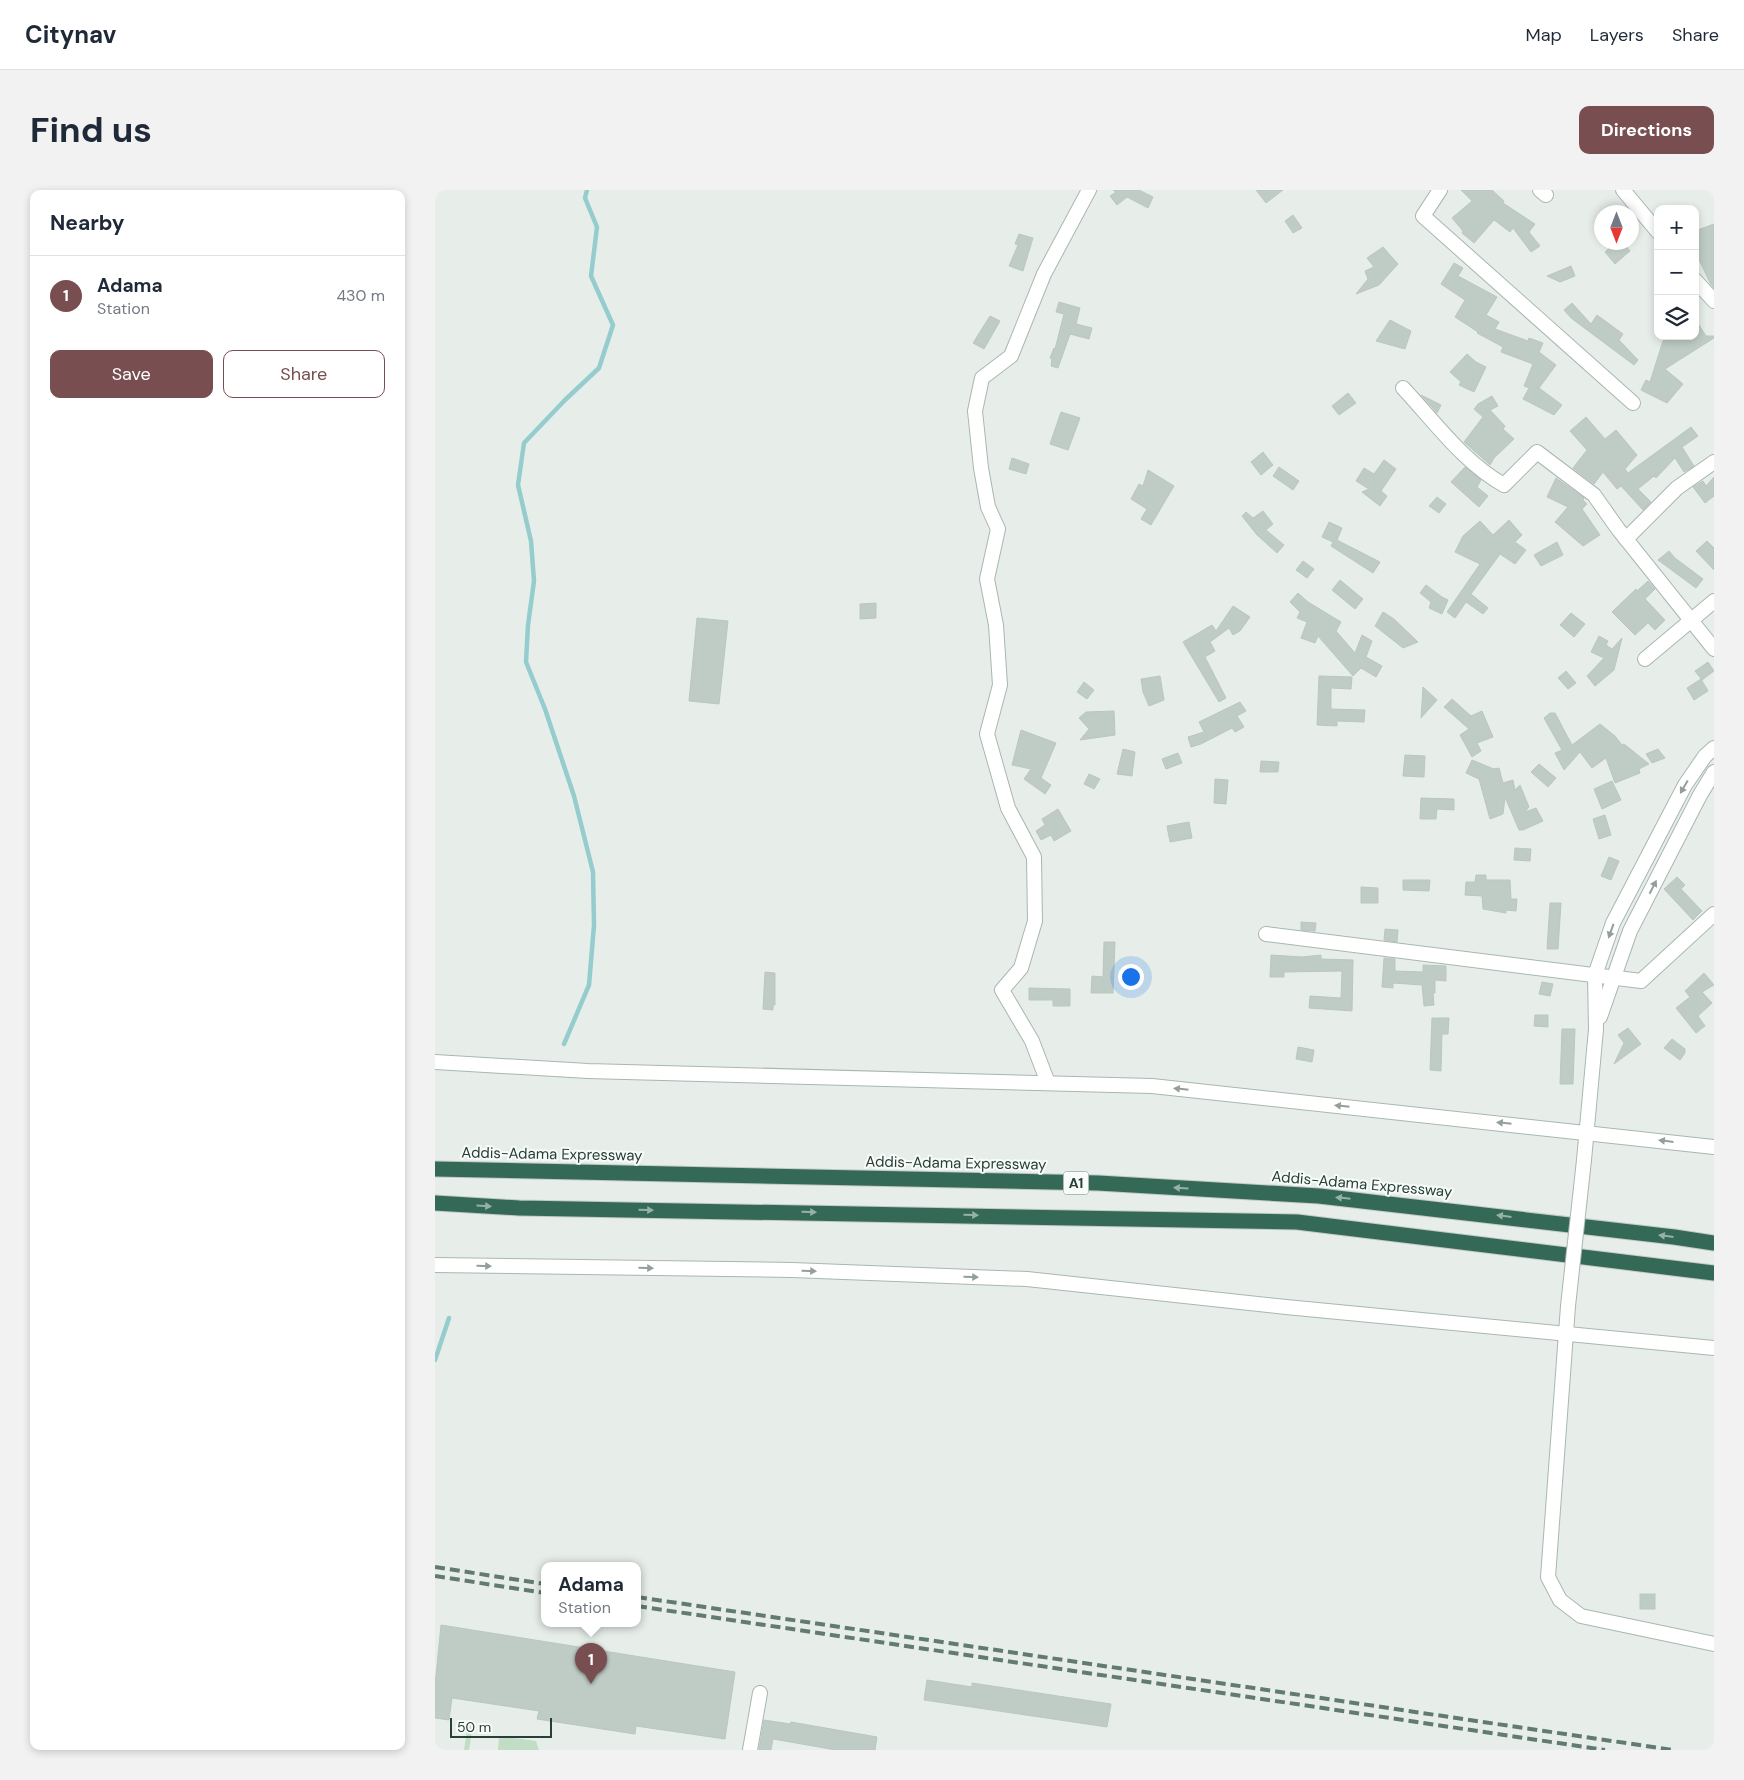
<!DOCTYPE html>
<meta charset="utf-8">
<style>
:root{--surface:#fff;--page:#f2f2f3;--text:#1f2937;--muted:#747a83;--line:#e0e1e3;--accent:#784e50}
body{margin:0;font-family:"DM Sans",sans-serif;background:var(--page);color:var(--text)}
.controls{position:absolute;right:15px;top:15px;display:grid;overflow:hidden;border-radius:10px;box-shadow:0 2px 8px #0003}
.controls button{width:45px;height:45px;display:grid;place-items:center;padding:0;border:0;border-bottom:1px solid var(--line);background:var(--surface);color:var(--text);font:25px sans-serif}
.compass{position:absolute;left:1159px;top:15px;width:45px;height:45px;border-radius:50%;background:var(--surface);box-shadow:0 2px 8px #0003;rotate:180deg}
.scale{position:absolute;left:15px;bottom:12px;width:102px;box-sizing:border-box;padding-left:5px;border:2px solid #273f35;border-top:0;font-size:14px;line-height:18px;white-space:nowrap;color:#273f35;-webkit-text-stroke:4px #f7fbf9;paint-order:stroke}
.you{position:absolute;left:695px;top:786px;width:18px;height:18px;margin:-12px;border:4px solid #fff;border-radius:50%;background:#1a73e8;box-shadow:0 0 0 8px #1a73e833}
.badge{display:grid;place-items:center;width:32px;height:32px;border-radius:50%;background:var(--accent);color:#fff;font-size:16px;font-weight:700}
.pin{position:absolute;translate:-50% -41px;filter:drop-shadow(0 1px 2px #0008)}
.pin::after{content:'';position:absolute;top:26px;width:18px;height:15px;background:inherit;clip-path:polygon(0 0,100% 0,50% 100%)}
.popup{position:absolute;left:106px;top:1372px;width:100px;height:65px;box-sizing:border-box;display:grid;place-content:center;border-radius:10px;background:var(--surface);filter:drop-shadow(0 1px 4px #0005);font-size:16px;white-space:nowrap;color:var(--muted)}
.popup b{font-size:19px;color:var(--text)}
.popup::after{content:'';position:absolute;left:50%;top:100%;margin-left:-10px;border:10px solid transparent;border-top-color:var(--surface)}
.list{margin:0;padding:0;list-style:none}
h2{display:flex;justify-content:space-between;align-items:center;height:65px;margin:0;padding:0 20px;font-size:21px}
h2 small{font-size:16px;font-weight:400;color:var(--muted)}
.list li{display:grid;grid-template-columns:32px 1fr auto;gap:15px;align-items:center;box-sizing:border-box;height:80px;padding:0 20px;border-top:1px solid var(--line)}
.list b{display:block;font-size:19px;white-space:nowrap}
.list p{margin:0;font-size:16px;white-space:nowrap;color:var(--muted)}
.list em{font-size:16px;font-style:normal;color:var(--muted)}
.actions{display:flex;gap:10px;padding:15px 20px}
.actions a{flex:1;padding:11px 0;border:1px solid var(--accent);border-radius:10px;text-align:center;font-size:18px;color:var(--accent)}
.actions .main{background:var(--accent);color:#fff}
.icon{flex:none;width:28px;height:28px;fill:none;stroke:currentColor;stroke-width:2;stroke-linecap:round;stroke-linejoin:round}
.map{position:relative;flex:none;width:1279px;height:1560px;overflow:hidden;border-radius:10px}
header{display:flex;align-items:center;gap:30px;box-sizing:border-box;height:70px;padding:0 25px;background:var(--surface);border-bottom:1px solid var(--line)}
header strong{font-size:24px}
nav{display:flex;gap:28px;margin-inline-start:auto;font-size:18px}
.intro{display:flex;align-items:center;justify-content:space-between;box-sizing:border-box;height:120px;padding:0 30px}
h1{margin:0;font-size:35px}
.button{padding:12px 22px;border-radius:10px;background:var(--accent);color:#fff;font-size:18px;font-weight:700}
main{display:flex;gap:30px;padding:0 30px}
aside{flex:1;background:var(--surface);border-radius:10px;box-shadow:0 2px 8px #0003}
.map>svg:first-child{display:block}
.green{fill:#c2ddc6}
.lines{fill:none;stroke-linecap:round;stroke-linejoin:round}
.stream{stroke:#95cccd;stroke-width:4.5}
.building{fill:#bfccc5;stroke:#bac7c0}
.minor-casing{stroke:#aab6b0;stroke-width:16}
.highway-casing{stroke:#c3c9c6;stroke-width:17}
.minor{stroke:#fff;stroke-width:14}
.highway{stroke:#356957;stroke-width:15}
.rail{stroke:#627a70;stroke-width:4;stroke-dasharray:10 5;stroke-linecap:butt}
.minor-bridge-casing{stroke:#aab6b0;stroke-width:16;stroke-linecap:butt}
.minor-bridge{stroke:#fff;stroke-width:14}
.oneway{fill:#939f9a}
.oneway2{fill:#96b2a8}
.labels{text-anchor:middle;stroke-width:4;stroke-linejoin:round;paint-order:stroke}
.shield{fill:#f7fbf9;stroke:#657770;stroke-width:1}
.shield-label{font-size:14px;font-weight:bold;fill:#273f35}
.street-label{font-size:15px;fill:#273f35;stroke:#f7fbf9}
</style>
<header>
<strong>Citynav</strong>
<nav><a>Map</a><a>Layers</a><a>Share</a></nav>
</header>
<div class="intro"><h1>Find us</h1><a class="button">Directions</a></div>
<main>
<aside>
<h2>Nearby<small></small></h2>
<ul class="list">
<li><span class="badge">1</span><div><b>Adama</b><p>Station</p></div><em>430 m</em></li>
</ul>
<div class="actions"><a class="main">Save</a><a>Share</a></div>
</aside>
<div class="map">
<svg width="1279" height="1560" viewBox="0 0 1279 1560">
<rect width="100%" height="100%" fill="#e7eeea"/>
<g class="green">
<polygon points="33,1534 38,1534 34,1560 29,1560"/>
<polygon points="64,1546 101,1551 104,1560 63,1560"/>
</g>
<g class="lines">
<g class="stream">
<polyline points="129,854 154,795 159,735 158,682 139,606 110,519 91,472 93,435 99,391 96,351 83,295 89,253 130,210 164,178 178,135 156,86 162,37 150,8 152,0"/>
<polyline points="0,1170 14,1128"/>
</g>
</g>
<g class="building">
<polygon points="678,0 704,0 718,7 713,18 692,7 682,15 675,6 681,2"/>
<polygon points="821,0 848,0 831,13"/>
<polygon points="1026,0 1057,0 1069,11 1068,13 1100,34 1094,42 1105,56 1096,62 1078,38 1075,42 1059,30 1039,53 1027,43 1028,41 1017,28 1037,11"/>
<polygon points="858,25 867,38 858,43 850,31"/>
<polygon points="1279,34 1279,98 1275,93 1260,61 1260,41"/>
<polygon points="584,44 598,48 588,81 574,76 583,55 580,54"/>
<polygon points="1181,52 1188,52 1195,61 1180,74 1170,62"/>
<polygon points="948,57 963,74 944,95 921,104 933,89 930,81 939,77 932,68"/>
<polygon points="1019,73 1028,78 1023,86 1062,107 1051,125 1064,132 1060,139 1093,151 1094,148 1108,153 1104,162 1121,175 1104,198 1127,215 1119,225 1088,209 1094,198 1089,196 1098,174 1066,162 1068,157 1042,143 1043,142 1020,127 1030,110 1006,94"/>
<polygon points="1136,76 1140,86 1125,92 1112,86"/>
<polygon points="624,112 645,118 641,134 657,138 654,149 635,144 623,178 616,176 617,169 615,168 619,158 620,159 629,124 621,122"/>
<polygon points="1137,113 1156,134 1162,125 1188,144 1184,150 1203,170 1199,175 1136,128 1129,120"/>
<polygon points="555,126 565,131 549,159 538,153"/>
<polygon points="1260,129 1271,146 1279,146 1279,148 1230,179 1248,194 1232,213 1206,200 1211,190 1215,192 1228,151 1233,146 1260,146"/>
<polygon points="955,130 976,141 970,159 941,151"/>
<polygon points="1032,164 1041,172 1051,177 1039,202 1024,195 1026,192 1015,182"/>
<polygon points="913,203 921,213 904,225 897,216"/>
<polygon points="986,205 1006,215 1002,223 998,218"/>
<polygon points="1057,206 1063,216 1055,220 1070,236 1068,239 1079,249 1059,268 1055,275 1029,252 1048,227 1039,219 1043,214"/>
<polygon points="626,222 645,228 633,260 615,254"/>
<polygon points="1151,227 1170,249 1181,240 1202,265 1190,279 1193,283 1256,237 1263,246 1247,257 1259,276 1249,282 1240,268 1221,288 1219,286 1203,299 1216,312 1208,320 1186,296 1182,299 1168,282 1159,294 1138,278 1152,260 1135,241"/>
<polygon points="828,262 838,275 826,285 816,272"/>
<polygon points="577,268 594,274 591,284 574,279"/>
<polygon points="949,270 961,279 946,301 952,306 945,316 927,302 934,299 921,291 929,278 939,284"/>
<polygon points="844,277 864,291 858,300 838,286"/>
<polygon points="1030,277 1046,290 1042,297 1053,306 1044,317 1016,292"/>
<polygon points="713,280 739,296 716,335 706,329 712,319 696,309 704,294 708,296"/>
<polygon points="1279,287 1279,306 1270,313 1258,297 1268,291 1271,296"/>
<polygon points="1121,288 1149,308 1148,310 1152,314 1147,319 1165,345 1148,356 1120,332 1133,317 1112,307"/>
<polygon points="1002,307 1011,314 1004,323 994,316"/>
<polygon points="828,321 838,334 831,340 849,355 842,363 822,345 807,326 811,322 818,328"/>
<polygon points="1074,330 1087,345 1080,352 1091,360 1080,374 1065,364 1036,404 1053,418 1048,424 1031,412 1020,428 1012,422 1045,374 1020,362 1028,346 1045,331 1058,345"/>
<polygon points="894,332 907,338 902,350 945,372 938,383 896,356 898,352 887,347"/>
<polygon points="1272,351 1279,358 1279,380 1261,361"/>
<polygon points="1122,352 1128,365 1106,376 1099,365"/>
<polygon points="1234,361 1240,368 1268,389 1261,398 1223,370"/>
<polygon points="868,371 879,379 872,388 861,380"/>
<polygon points="905,390 928,409 920,419 897,400"/>
<polygon points="1213,391 1220,399 1210,409 1230,430 1220,440 1213,433 1200,445 1177,422 1201,399 1202,401"/>
<polygon points="991,395 1007,407 1013,410 1007,424 994,418 996,412 985,403"/>
<polygon points="863,403 873,412 906,432 901,441 920,463 927,445 937,451 931,467 947,476 941,487 926,478 918,486 883,446 880,453 866,448 872,432 862,428 865,422 855,412"/>
<polygon points="441,413 441,428 425,429 425,414"/>
<polygon points="798,416 815,427 805,441 798,445 794,438 775,452 780,461 770,467 791,508 784,512 748,452 777,435 781,441"/>
<polygon points="948,422 959,429 983,452 968,458 940,436"/>
<polygon points="1136,423 1150,434 1139,447 1125,435"/>
<polygon points="262,428 293,431 284,514 254,511"/>
<polygon points="1164,446 1173,451 1171,455 1177,459 1187,448 1179,480 1160,496 1152,486 1169,468 1156,462"/>
<polygon points="1273,472 1279,481 1267,490 1260,481"/>
<polygon points="1131,481 1141,493 1133,499 1123,488"/>
<polygon points="725,486 729,510 714,516 708,502 706,489"/>
<polygon points="884,486 917,487 916,499 896,498 896,519 930,520 929,532 902,531 902,536 882,535"/>
<polygon points="1266,489 1273,501 1259,510 1252,498"/>
<polygon points="649,492 659,500 652,509 642,502"/>
<polygon points="988,497 1002,510 986,528"/>
<polygon points="1017,509 1036,526 1047,521 1058,547 1042,553 1046,561 1037,567 1025,545 1034,539 1009,517"/>
<polygon points="805,512 811,521 802,526 809,537 800,542 797,538 766,554 756,557 753,547 769,542 764,532"/>
<polygon points="679,521 680,545 645,550 654,539 644,528 651,522"/>
<polygon points="1115,523 1120,523 1137,555 1165,534 1180,546 1187,555 1189,554 1214,574 1204,579 1205,583 1180,593 1171,568 1157,578 1145,562 1129,580 1120,563 1127,560 1109,528"/>
<polygon points="586,540 621,553 606,588 616,595 610,604 589,589 596,579 577,575"/>
<polygon points="688,559 700,562 697,586 682,584"/>
<polygon points="1223,559 1230,568 1217,573 1211,564"/>
<polygon points="743,563 747,573 731,579 727,569"/>
<polygon points="970,565 990,566 989,587 968,586"/>
<polygon points="1037,570 1059,579 1064,578 1068,593 1078,590 1080,600 1085,595 1094,617 1090,622 1101,618 1108,631 1088,640 1084,640 1070,607 1068,624 1055,629 1044,589 1031,583"/>
<polygon points="826,571 844,572 843,582 825,582"/>
<polygon points="1104,574 1121,588 1113,597 1096,582"/>
<polygon points="654,584 665,589 659,599 649,594"/>
<polygon points="780,589 793,590 791,614 779,613"/>
<polygon points="1177,591 1186,610 1167,619 1159,599"/>
<polygon points="986,608 1019,609 1019,620 1002,619 1001,629 985,629"/>
<polygon points="623,619 636,641 619,651 616,645 606,650 601,641 610,635 607,629"/>
<polygon points="1170,625 1176,645 1164,649 1158,629"/>
<polygon points="754,632 757,648 735,652 732,636"/>
<polygon points="1080,658 1096,659 1095,671 1079,670"/>
<polygon points="1174,667 1184,671 1176,690 1166,686"/>
<polygon points="1041,685 1051,685 1051,690 1075,690 1076,709 1082,709 1081,721 1071,720 1071,723 1048,719 1047,706 1030,705 1031,692 1040,692"/>
<polygon points="1242,687 1250,695 1246,699 1267,721 1258,730 1229,699"/>
<polygon points="968,690 995,690 994,701 968,700"/>
<polygon points="926,697 943,698 943,713 926,713"/>
<polygon points="1115,713 1126,713 1123,759 1112,759"/>
<polygon points="866,732 881,733 880,741 866,740"/>
<polygon points="950,739 963,740 962,752 949,750"/>
<polygon points="669,752 680,752 678,803 656,803 657,786 668,787"/>
<polygon points="836,765 867,767 886,765 886,769 918,770 917,821 874,818 875,806 906,808 907,781 849,782 849,787 835,787"/>
<polygon points="949,768 960,769 960,781 988,782 988,775 1011,776 1011,791 1000,790 1000,803 998,803 999,815 989,816 987,795 958,793 958,798 947,797"/>
<polygon points="330,782 340,783 340,815 338,815 338,820 328,819"/>
<polygon points="1269,783 1279,795 1267,802 1277,813 1263,826 1270,836 1261,843 1241,818 1255,807 1250,801"/>
<polygon points="1107,792 1118,794 1115,806 1104,804"/>
<polygon points="594,798 635,799 635,816 618,816 618,810 594,810"/>
<polygon points="1100,825 1113,825 1113,837 1099,836"/>
<polygon points="997,828 1014,828 1013,844 1007,844 1006,881 995,880"/>
<polygon points="1193,838 1206,854 1179,874 1189,853 1183,845"/>
<polygon points="1127,839 1140,839 1138,894 1125,894"/>
<polygon points="1237,849 1250,859 1250,863 1245,870 1229,858"/>
<polygon points="863,857 879,860 877,872 861,869"/>
<rect x="1205" y="1404" width="15" height="15"/>
<polygon points="6,1435 300,1482 290,1549 201,1536 200,1544 102,1529 104,1521 17,1508 14,1530 0,1528 0,1495"/>
<polygon points="492,1490 537,1497 537,1493 676,1514 672,1537 489,1510"/>
<polygon points="329,1530 355,1534 356,1532 442,1547 440,1560 401,1560 338,1549 336,1560 324,1560"/>
</g>
<g class="lines">
<g class="minor-casing">
<g id="minor">
<polyline points="1005,0 988,26 1198,213"/>
<polyline points="1105,0 1111,5"/>
<polyline points="1188,0 1223,42"/>
<polyline points="1260,90 1279,111"/>
<path d="M968,198C999,231 1029,273 1069,295L1102,262L1159,305L1183,339L1279,459"/>
<polyline points="1191,349 1242,298 1279,272"/>
<polyline points="1210,469 1279,411"/>
<polyline points="831,744 1206,791 1279,724"/>
<polyline points="1165,827 1195,741 1265,605 1279,582"/>
<polyline points="0,872 153,881 717,896 1279,957"/>
<polyline points="613,893 597,851 567,800 586,778 600,731 599,667 573,618 552,544 565,495 561,435 552,389 563,339 553,317 546,278 540,221 547,188 576,166 609,84 654,0"/>
<polyline points="1149,970 1161,839 1160,785 1178,733 1250,595 1270,566 1279,558"/>
<polyline points="0,1075 357,1080 592,1089 851,1117 1279,1158"/>
<polyline points="1133,1116 1113,1387 1125,1410 1146,1426 1279,1454"/>
<polyline points="315,1560 325,1503"/>
</g>
</g>
<g class="highway-casing">
<g id="highway">
<polyline points="0,979 663,993 884,1006 1239,1047 1279,1053"/>
<polyline points="0,1013 84,1018 862,1032 1279,1083"/>
</g>
</g>
<use href="#minor" class="minor"/>
<use href="#highway" class="highway"/>
<g class="rail">
<polyline points="0,1377 110,1394"/>
<polyline points="0,1386 110,1403"/>
<polyline points="202,1407 1238,1560"/>
<polyline points="202,1416 1170,1560"/>
</g>
<g class="minor-bridge-casing">
<polyline id="minor-bridge" points="1133,1116 1149,970"/>
</g>
<use href="#minor-bridge" class="minor-bridge"/>
</g>
<defs><path id="oneway-solid" d="M-6-.8H1V-3.2L6.5 0L1 3.2V.8H-6Z" transform="scale(1.25)"/></defs>
<g class="oneway">
<use href="#oneway-solid" transform="translate(1249 597) rotate(120)"/>
<use href="#oneway-solid" transform="translate(1218 697) rotate(-63)"/>
<use href="#oneway-solid" transform="translate(1176 741) rotate(110)"/>
<use href="#oneway-solid" transform="translate(746 899) rotate(-174)"/>
<use href="#oneway-solid" transform="translate(907 916) rotate(-174)"/>
<use href="#oneway-solid" transform="translate(1069 933) rotate(-174)"/>
<use href="#oneway-solid" transform="translate(1231 951) rotate(-173)"/>
<use href="#oneway-solid" transform="translate(49 1076) rotate(1)"/>
<use href="#oneway-solid" transform="translate(211 1078) rotate(1)"/>
<use href="#oneway-solid" transform="translate(374 1081) rotate(2)"/>
<use href="#oneway-solid" transform="translate(536 1087) rotate(2)"/>
</g>
<g class="oneway2">
<use href="#oneway-solid" transform="translate(746 998) rotate(-177)"/>
<use href="#oneway-solid" transform="translate(908 1008) rotate(-174)"/>
<use href="#oneway-solid" transform="translate(49 1016) rotate(3)"/>
<use href="#oneway-solid" transform="translate(211 1020) rotate(1)"/>
<use href="#oneway-solid" transform="translate(374 1022) rotate(1)"/>
<use href="#oneway-solid" transform="translate(536 1025) rotate(1)"/>
<use href="#oneway-solid" transform="translate(1069 1026) rotate(-173)"/>
<use href="#oneway-solid" transform="translate(1231 1046) rotate(-173)"/>
</g>
<g class="labels">
<rect class="shield" x="628.5" y="981.5" width="25" height="23" rx="4"/>
<g class="shield-label">
<text x="641" y="998">A1</text>
</g>
<g class="street-label">
<text transform="translate(117 964) rotate(1)" y="5">Addis-Adama Expressway</text>
<text transform="translate(521 973) rotate(1)" y="5">Addis-Adama Expressway</text>
<text transform="translate(927 994) rotate(5)" y="5">Addis-Adama Expressway</text>
</g>
</g>
</svg>
<div class="controls">
<button>+</button>
<button>−</button>
<button><svg class="icon" aria-label="layers" viewBox="0 0 24 24"><path d="M12 4l9 5-9 5-9-5zM3 14l9 5 9-5"/></svg></button>
</div>
<svg class="compass" viewBox="-18 -18 36 36"><path d="M0-13l5 13h-10z" fill="#e53935"/><path d="M0 13l5-13h-10z" fill="#747a83"/></svg>
<div class="scale">50 m</div>
<div class="you"></div>
<div class="pin badge" style="left:156px;top:1494px">1</div>
<div class="popup"><b>Adama</b>Station</div>
</div>
</main>
